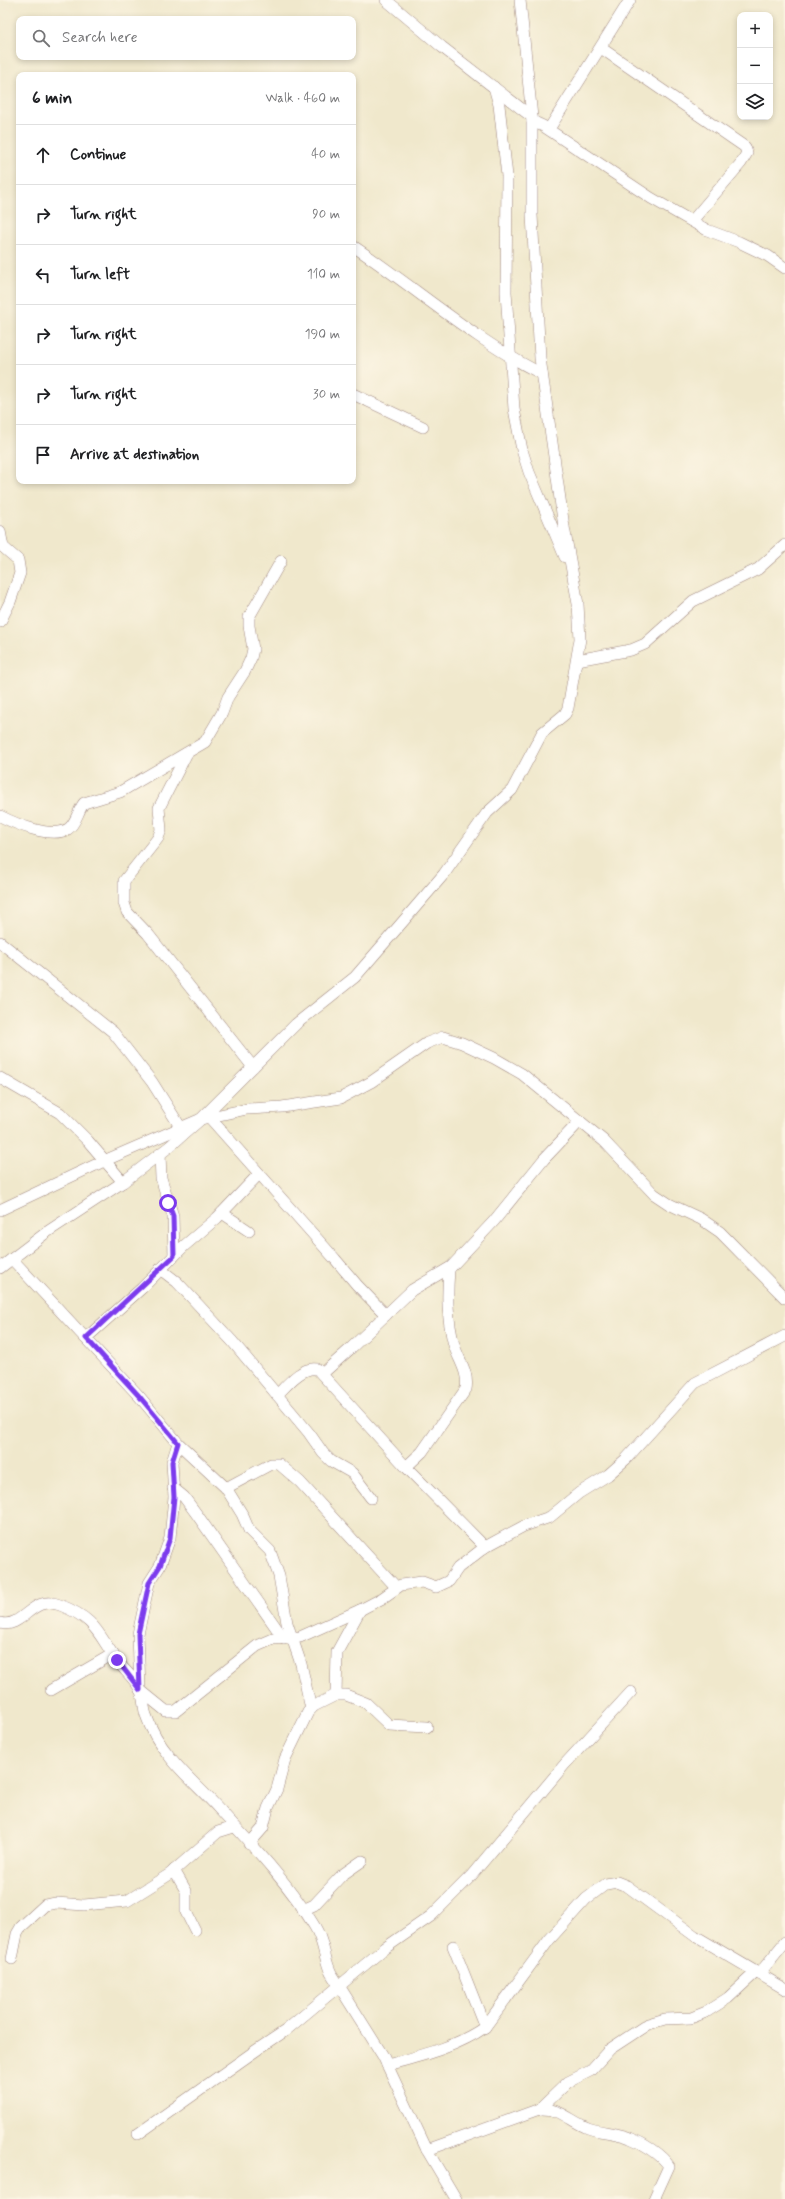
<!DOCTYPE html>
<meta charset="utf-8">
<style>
:root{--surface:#fff;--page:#f2f2f2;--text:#202124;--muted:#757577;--line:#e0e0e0}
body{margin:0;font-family:Mynerve,sans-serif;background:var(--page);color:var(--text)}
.controls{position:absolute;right:12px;top:12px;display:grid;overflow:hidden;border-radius:8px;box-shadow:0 2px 6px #0003}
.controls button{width:36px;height:36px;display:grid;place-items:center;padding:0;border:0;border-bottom:1px solid var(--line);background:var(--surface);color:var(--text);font:20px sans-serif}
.stop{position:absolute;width:12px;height:12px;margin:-9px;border:3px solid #7c3aed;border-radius:50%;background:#fff}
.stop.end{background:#7c3aed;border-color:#fff;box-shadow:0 1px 4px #0008}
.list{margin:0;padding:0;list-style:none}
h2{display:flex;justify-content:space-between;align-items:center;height:52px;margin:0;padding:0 16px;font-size:17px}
h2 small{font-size:13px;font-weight:400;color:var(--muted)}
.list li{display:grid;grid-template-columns:26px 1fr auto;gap:12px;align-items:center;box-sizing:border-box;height:60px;padding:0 16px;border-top:1px solid var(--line)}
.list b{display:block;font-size:15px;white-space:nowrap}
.list em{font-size:13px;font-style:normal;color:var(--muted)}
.icon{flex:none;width:22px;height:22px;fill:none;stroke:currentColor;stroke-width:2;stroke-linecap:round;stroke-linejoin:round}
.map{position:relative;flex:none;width:785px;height:2199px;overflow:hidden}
.search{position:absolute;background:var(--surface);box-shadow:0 2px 6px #0003;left:16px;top:16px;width:340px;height:44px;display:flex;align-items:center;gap:10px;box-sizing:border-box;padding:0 14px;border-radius:8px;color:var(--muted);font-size:15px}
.panel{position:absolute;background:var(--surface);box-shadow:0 2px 6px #0003;left:16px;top:72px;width:340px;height:412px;border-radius:8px}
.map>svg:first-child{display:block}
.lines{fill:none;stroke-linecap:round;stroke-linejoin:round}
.street-casing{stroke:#9d847c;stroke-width:12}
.street{stroke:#fff;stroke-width:11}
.route{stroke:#7c3aed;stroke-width:5}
</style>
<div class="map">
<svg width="785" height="2199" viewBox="0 0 785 2199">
<rect width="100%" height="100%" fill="#fcf5e5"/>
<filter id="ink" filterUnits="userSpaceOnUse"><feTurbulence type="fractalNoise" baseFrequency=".025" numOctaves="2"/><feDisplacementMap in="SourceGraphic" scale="8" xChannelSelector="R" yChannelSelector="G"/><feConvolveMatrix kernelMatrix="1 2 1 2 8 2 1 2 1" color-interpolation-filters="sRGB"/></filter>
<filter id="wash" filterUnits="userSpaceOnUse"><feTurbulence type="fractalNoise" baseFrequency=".012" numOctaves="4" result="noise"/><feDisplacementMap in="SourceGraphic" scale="16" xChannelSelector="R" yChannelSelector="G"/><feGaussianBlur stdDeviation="0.9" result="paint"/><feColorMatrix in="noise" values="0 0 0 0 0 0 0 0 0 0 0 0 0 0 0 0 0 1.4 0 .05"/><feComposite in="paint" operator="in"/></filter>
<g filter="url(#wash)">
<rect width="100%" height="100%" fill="#f0e8cc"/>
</g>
<g filter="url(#ink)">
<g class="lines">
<g class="street-casing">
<g id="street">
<polyline points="386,0 442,47 532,117"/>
<polyline points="601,48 745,147 747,153 741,163 692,221"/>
<polyline points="494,87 499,105 507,176 506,292 514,409 522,450 529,472 565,557"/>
<polyline points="532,121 543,126 651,198 707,230 739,242 768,256 785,268"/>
<polyline points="549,129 630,0"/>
<path d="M353,246C416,288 474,340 542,374"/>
<polyline points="353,394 423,427"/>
<polyline points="0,531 3,547 18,560 20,573 10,602 0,622"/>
<polyline points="577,660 631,650 645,644 693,601 758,569 785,545"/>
<polyline points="187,753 159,808 161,830 158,838 124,881 124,903 127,912 148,934 253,1067"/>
<path d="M0,816C16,824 51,839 68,829C76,824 78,810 84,803L120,792L205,742L222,713L228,697L245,671L251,658L253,649L249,626V617L281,561"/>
<polyline points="0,942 113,1032 152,1082 181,1128"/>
<polyline points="0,1078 60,1113 88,1141 123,1182"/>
<polyline points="210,1118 335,1259 357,1285 386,1315"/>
<polyline points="160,1154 161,1178 173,1216 174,1256"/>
<polyline points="0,1210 106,1160 201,1119 247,1109 282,1107 341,1098 371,1082 427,1043 443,1037 462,1043 494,1058 522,1074 604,1141 654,1194 669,1204 701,1219 720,1232 785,1298"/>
<polyline points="222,1213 249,1231"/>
<polyline points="12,1259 139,1396 178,1443 226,1488 242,1514 249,1530 270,1551 279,1576 287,1623 301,1664 311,1709"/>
<polyline points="0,1268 47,1232 123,1182 169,1147 201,1119 296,1024 355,977 444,874 487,813 512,790 542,733 565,714 568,708 580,639 578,604 564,527 540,358 532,215 532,117 520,0"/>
<polyline points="160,1269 177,1282 232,1341 309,1433 323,1453 331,1461 352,1473 371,1498"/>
<polyline points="86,1338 142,1288 184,1246 217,1218 259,1174"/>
<polyline points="322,1374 349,1350 412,1290 451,1267 494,1221 544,1159 580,1121"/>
<path d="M277,1395C287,1385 302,1366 317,1369L406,1467L485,1547"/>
<polyline points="178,1443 172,1462 174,1497 170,1538 160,1566 149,1583 138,1634 140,1690 166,1711 176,1711 257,1646 273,1639 300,1637 360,1610 381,1599 401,1585 422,1582 436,1587 449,1581 458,1568 485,1547 524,1526 550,1517 579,1493 608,1475 626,1459 695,1383 785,1336"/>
<path d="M406,1467L422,1452L466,1389C469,1372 459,1361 454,1345C447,1319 447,1296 449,1269"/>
<polyline points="173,1488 184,1497 198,1516 284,1639"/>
<polyline points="226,1488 271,1464 279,1464 300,1482 396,1587"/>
<path d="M0,1623C24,1629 31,1594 60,1605C98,1620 97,1634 119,1663C125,1671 135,1679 140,1689C144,1696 143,1707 146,1715C151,1730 160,1745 170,1757C185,1776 204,1792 220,1810C253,1846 290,1885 315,1927C324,1941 324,1959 331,1973L383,2056L427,2150L456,2199"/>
<polyline points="51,1690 113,1654"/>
<polyline points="336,1695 337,1652 360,1610"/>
<polyline points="249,1844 263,1828 268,1808 277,1789 285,1759 308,1712 314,1706 336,1695 346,1695 366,1703 389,1725 427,1727"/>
<polyline points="174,1870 186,1891 186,1912 195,1930"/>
<polyline points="303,1910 314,1905 342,1875 362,1861"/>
<polyline points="453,1946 485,2027"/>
<polyline points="12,1959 17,1934 21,1927 45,1905 56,1903 84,1905 127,1901 170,1874 218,1832 234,1827"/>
<polyline points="759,1974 785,1942"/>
<path d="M387,2065C420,2056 457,2047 485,2027L549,1940L586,1899L606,1884L617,1882L627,1886L695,1936L785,1989"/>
<path d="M540,2109C561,2108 570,2121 588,2128C601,2133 616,2132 630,2138C643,2143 661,2154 669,2166L654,2199"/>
<polyline points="138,2134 258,2049 285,2031 385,1948 431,1916 471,1876 565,1764 631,1692"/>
<polyline points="427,2150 540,2109 568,2082 590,2071 610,2049 648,2024 665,2019 691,2018 706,2012 728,1998 756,1972"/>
</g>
</g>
<use href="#street" class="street"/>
</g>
</g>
<g class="lines" filter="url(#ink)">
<polyline class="route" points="117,1660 140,1690 138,1634 149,1583 160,1566 170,1538 174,1497 172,1462 178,1443 139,1396 86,1338 174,1256 173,1216 168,1203"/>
</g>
</svg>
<div class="controls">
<button>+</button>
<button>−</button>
<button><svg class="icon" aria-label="layers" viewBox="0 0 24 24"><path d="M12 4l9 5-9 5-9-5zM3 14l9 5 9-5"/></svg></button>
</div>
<div class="stop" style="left:168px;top:1203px"></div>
<div class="stop end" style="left:117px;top:1660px"></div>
<div class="search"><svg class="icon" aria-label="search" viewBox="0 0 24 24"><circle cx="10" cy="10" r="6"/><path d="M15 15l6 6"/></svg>Search here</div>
<section class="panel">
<h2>6 min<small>Walk · 460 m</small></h2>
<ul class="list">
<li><svg class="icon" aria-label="ahead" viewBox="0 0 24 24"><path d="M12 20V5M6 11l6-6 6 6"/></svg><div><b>Continue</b></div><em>40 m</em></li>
<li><svg class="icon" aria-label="right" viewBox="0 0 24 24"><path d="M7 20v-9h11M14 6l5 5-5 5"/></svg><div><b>Turn right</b></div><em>90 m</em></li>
<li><svg class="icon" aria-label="left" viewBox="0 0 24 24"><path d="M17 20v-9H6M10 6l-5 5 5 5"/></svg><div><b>Turn left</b></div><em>110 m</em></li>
<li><svg class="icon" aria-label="right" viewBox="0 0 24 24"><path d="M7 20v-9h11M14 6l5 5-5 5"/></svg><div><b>Turn right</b></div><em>190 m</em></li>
<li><svg class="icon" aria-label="right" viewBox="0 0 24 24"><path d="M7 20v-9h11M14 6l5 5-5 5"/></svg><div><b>Turn right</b></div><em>30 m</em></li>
<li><svg class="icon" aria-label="arrive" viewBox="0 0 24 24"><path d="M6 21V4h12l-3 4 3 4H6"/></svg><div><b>Arrive at destination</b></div></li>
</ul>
</section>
</div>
